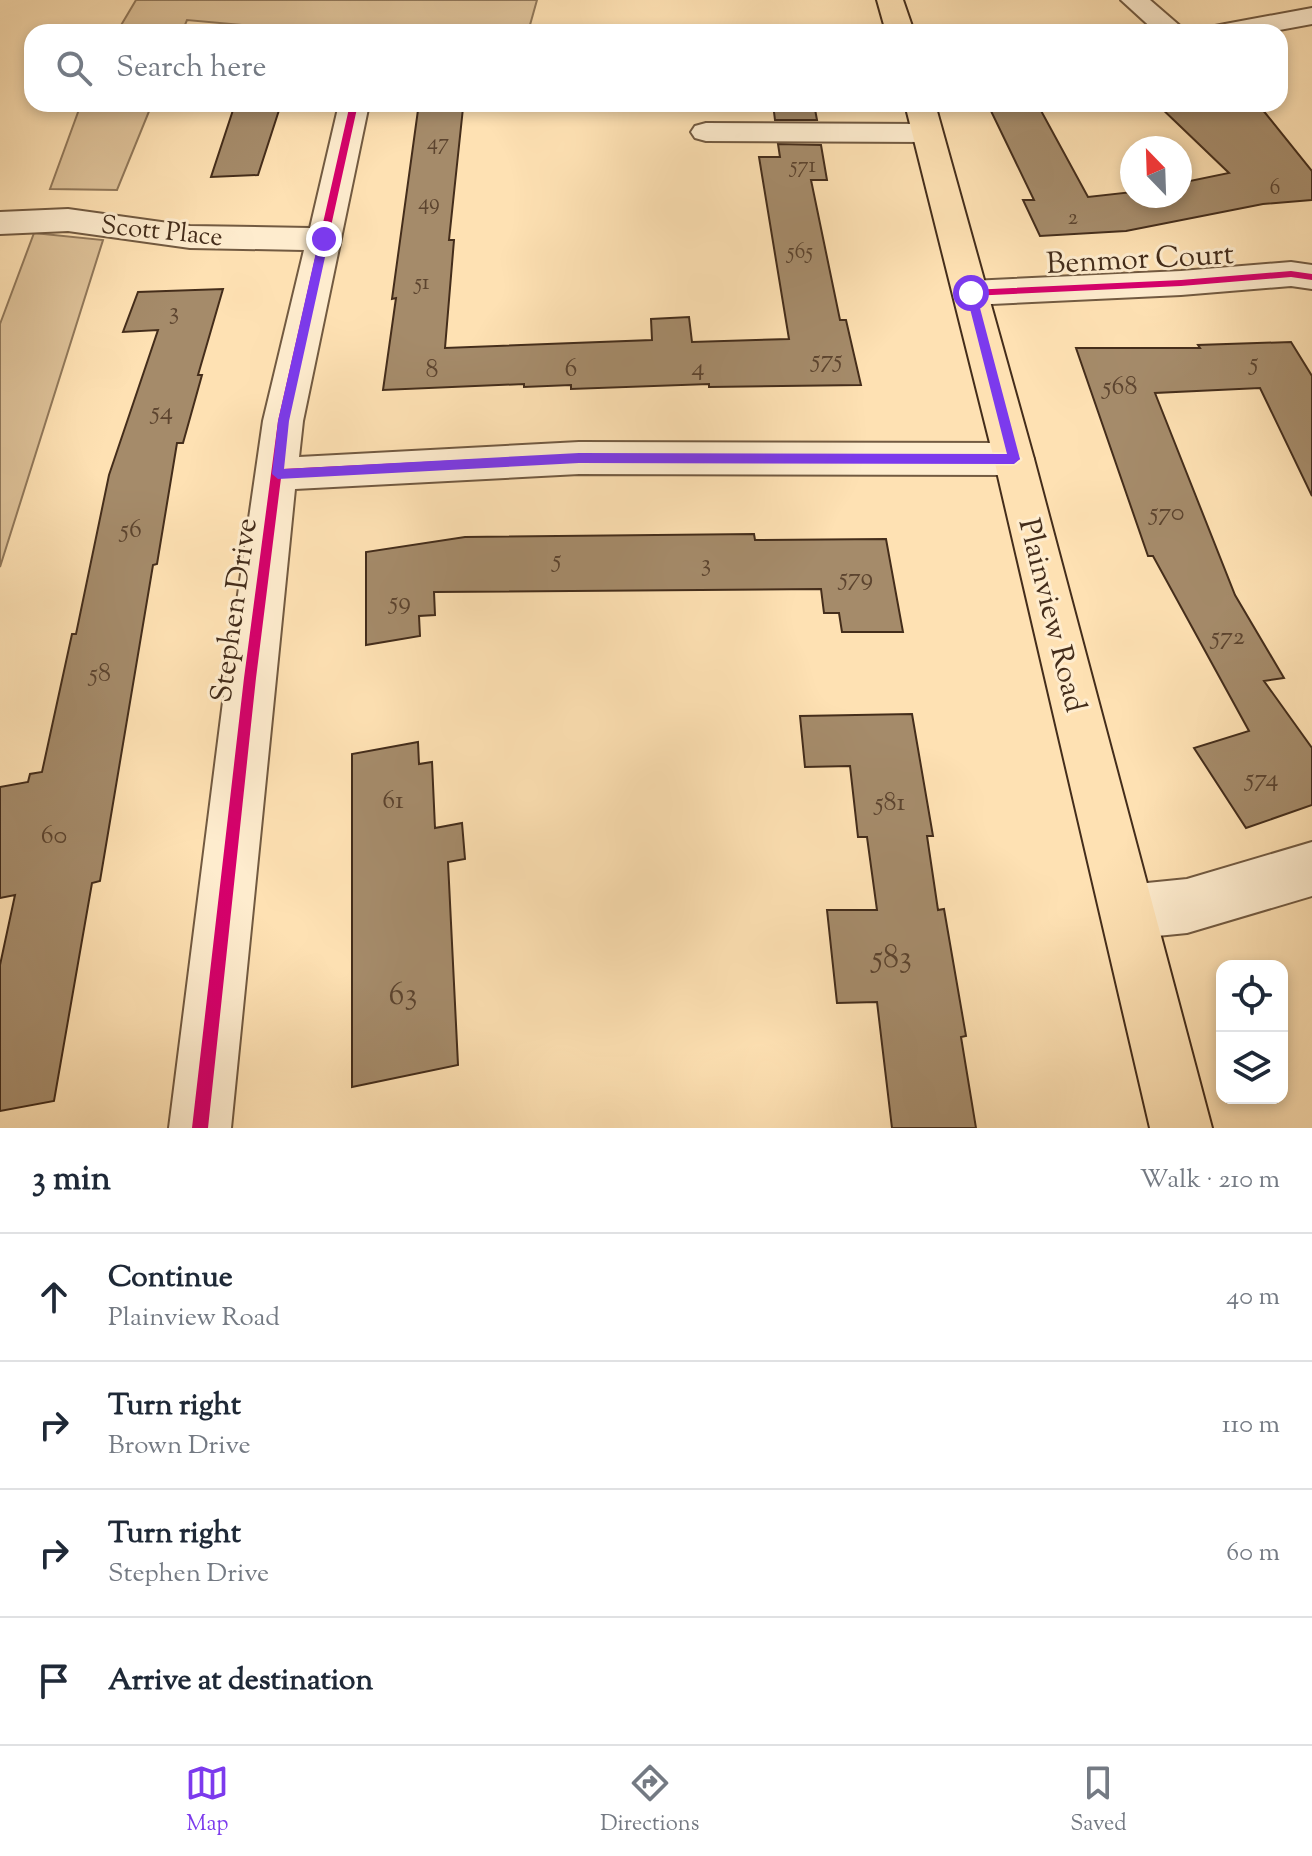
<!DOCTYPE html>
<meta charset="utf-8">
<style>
:root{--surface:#fff;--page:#f6f6f7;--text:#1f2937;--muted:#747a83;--line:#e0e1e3;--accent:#7c3aed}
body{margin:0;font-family:"Sorts Mill Goudy",serif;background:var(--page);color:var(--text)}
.controls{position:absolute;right:24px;bottom:24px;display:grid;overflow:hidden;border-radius:16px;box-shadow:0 4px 12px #0003}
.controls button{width:72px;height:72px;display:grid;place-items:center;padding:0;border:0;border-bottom:2px solid var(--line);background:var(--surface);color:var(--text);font:40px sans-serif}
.compass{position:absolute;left:1120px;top:136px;width:72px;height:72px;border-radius:50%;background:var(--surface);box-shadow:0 4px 12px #0003;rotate:337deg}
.stop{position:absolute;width:24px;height:24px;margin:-18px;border:6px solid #7c3aed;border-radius:50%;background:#fff}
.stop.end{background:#7c3aed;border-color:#fff;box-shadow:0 2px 8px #0008}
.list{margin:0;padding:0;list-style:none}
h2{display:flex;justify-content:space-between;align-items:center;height:104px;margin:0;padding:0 32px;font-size:34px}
h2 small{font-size:26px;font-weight:400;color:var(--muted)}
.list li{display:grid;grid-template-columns:52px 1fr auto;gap:24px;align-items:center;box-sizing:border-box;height:128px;padding:0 32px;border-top:2px solid var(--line)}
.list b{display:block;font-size:30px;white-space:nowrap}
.list p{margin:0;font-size:26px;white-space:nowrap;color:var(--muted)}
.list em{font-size:26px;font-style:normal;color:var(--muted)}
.icon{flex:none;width:44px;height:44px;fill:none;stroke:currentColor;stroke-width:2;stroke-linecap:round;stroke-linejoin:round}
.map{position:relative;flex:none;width:1312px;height:1128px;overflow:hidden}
.search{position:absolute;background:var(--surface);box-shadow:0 4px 12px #0003;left:24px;right:24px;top:24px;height:88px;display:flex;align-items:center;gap:20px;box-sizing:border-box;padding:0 28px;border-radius:24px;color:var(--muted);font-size:30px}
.sheet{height:616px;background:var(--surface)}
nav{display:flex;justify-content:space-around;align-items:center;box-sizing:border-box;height:112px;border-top:2px solid var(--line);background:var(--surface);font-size:22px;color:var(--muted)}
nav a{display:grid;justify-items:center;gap:4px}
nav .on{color:var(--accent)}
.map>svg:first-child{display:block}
.green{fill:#dec299;stroke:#91785a;stroke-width:2}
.building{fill:#a58b6a;stroke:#442d1b;stroke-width:2}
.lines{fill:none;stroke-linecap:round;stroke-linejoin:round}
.minor-casing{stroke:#725a41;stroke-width:4}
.major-casing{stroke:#442d1b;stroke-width:4}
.minor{fill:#feecce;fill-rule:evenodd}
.major{fill:#fee1b3;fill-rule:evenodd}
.cycleway-casing{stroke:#feecce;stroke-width:5}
.cycleway{fill:#d6006c;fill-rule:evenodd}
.route{fill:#7c3aed}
.labels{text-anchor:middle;stroke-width:6;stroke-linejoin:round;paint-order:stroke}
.far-number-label{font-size:22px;fill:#5c442f}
.far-street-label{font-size:26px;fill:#442d1b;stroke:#feecce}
.number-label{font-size:26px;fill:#5c442f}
.street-label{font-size:30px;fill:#442d1b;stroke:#feecce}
.near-number-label{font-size:32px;fill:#5c442f}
</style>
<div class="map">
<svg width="1312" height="1128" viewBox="0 0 1312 1128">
<rect width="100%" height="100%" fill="#fee1b3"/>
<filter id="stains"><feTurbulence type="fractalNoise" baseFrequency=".0025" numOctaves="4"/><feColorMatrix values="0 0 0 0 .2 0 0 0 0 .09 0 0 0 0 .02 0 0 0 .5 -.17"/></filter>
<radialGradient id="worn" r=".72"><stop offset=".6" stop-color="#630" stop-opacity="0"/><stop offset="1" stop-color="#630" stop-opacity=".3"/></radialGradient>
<g class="green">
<polygon points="136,0 537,0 528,32 317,32 187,20 182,32 117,32"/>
<polygon points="81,104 152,104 117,190 50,189"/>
<polygon points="34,233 103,240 0,567 0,324"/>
</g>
<g class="building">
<polygon points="235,104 281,104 258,175 211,177"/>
<polygon points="773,104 814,104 817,120 775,120"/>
<polygon points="1157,104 1258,104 1312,171 1312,200 1263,204 1126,231 1040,236 1023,200 1034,200 990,109 1039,107 1088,197 1132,192 1132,196 1180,196 1180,183 1229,173"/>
<polygon points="463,108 449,240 454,240 445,348 652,340 651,319 689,317 692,342 789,339 759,157 780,157 778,144 821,145 827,180 811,180 840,320 846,320 861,385 709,387 709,384 571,389 571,385 524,387 524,384 383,390 396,298 392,299 418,110"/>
<polygon points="223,289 198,375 202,375 183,443 177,443 157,564 153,565 100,881 92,883 54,1101 0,1111 0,965 15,895 0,898 0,787 28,782 30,774 42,772 72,634 76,634 109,475 158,330 123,332 138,292"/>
<polygon points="1291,342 1312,376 1312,496 1260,388 1155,393 1235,595 1284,678 1264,681 1312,748 1312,805 1246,828 1194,748 1249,731 1153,556 1148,556 1076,348 1200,348 1198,345"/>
<polygon points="754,534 755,540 886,539 903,632 842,632 839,613 824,613 821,589 434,592 435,615 419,616 420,636 366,645 366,552 465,537"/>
<polygon points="912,714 933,836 927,836 938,910 944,909 966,1036 961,1037 976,1128 892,1128 877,1002 837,1003 827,910 877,910 867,837 858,837 850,766 805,767 800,716"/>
<polygon points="418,742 419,764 432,762 435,828 462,823 465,859 448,862 458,1065 352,1087 352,754"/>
</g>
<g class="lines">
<g class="minor-casing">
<g id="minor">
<polygon points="1121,0 1150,0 1187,32 1156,32"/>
<polygon points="1312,8 1312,24 1269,32 1211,32 1215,26 1225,24"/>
<polygon points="339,104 369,104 303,421 299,457 579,442 1014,443 1028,448 1034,459 1028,470 1014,475 579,474 295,489 231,1128 169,1128 226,678 263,421 304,250 190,248 68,231 0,234 0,212 68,209 190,226 310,228"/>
<polygon points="706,123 927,124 938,127 942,133 938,139 927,142 706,141 695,138 691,132 695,126"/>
<polygon points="1291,262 1312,265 1312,289 1291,286 1181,295 971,305 958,302 953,293 958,284 971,281 1181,271"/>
<polygon points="1312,842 1312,896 1187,933 1127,939 1108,931 1100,912 1108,893 1127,885 1187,879"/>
</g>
</g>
<g class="major-casing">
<g id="major">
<polygon points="877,0 903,0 914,32 886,32"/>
<polygon points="905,104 935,104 1034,459 1212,1128 1150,1128 994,459"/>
</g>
</g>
<use href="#minor" class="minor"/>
<use href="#major" class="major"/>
<g class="cycleway-casing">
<g id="cycleway">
<polygon points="350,104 358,104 288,421 282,469 579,454 1014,455 1020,459 1014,463 579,462 281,478 256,678 208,1128 192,1128 244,678 278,421"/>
<polygon points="1291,271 1312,274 1312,280 1291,277 1181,286 971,296 966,293 971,290 1181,280"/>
</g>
</g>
<use href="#cycleway" class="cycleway"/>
</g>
<polygon class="route" points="324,236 329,239 289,421 284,469 579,453 1007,454 966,293 971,289 976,293 1020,459 1014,464 579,463 278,479 272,474 278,421 319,239"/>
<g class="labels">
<g class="far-number-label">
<text x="438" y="149">47</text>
<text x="803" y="172">571</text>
<text x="1275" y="194">6</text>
<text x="429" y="209">49</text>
<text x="1073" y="224">2</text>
<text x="800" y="258">565</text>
<text x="422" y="289">51</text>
</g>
<g class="far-street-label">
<text transform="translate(162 230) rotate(6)" y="9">Scott Place</text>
</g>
<g class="number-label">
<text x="174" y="319">3</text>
<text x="827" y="367">575</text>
<text x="1254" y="370">5</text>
<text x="698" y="375">4</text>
<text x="571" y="376">6</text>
<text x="432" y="377">8</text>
<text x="1120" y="394">568</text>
<text x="162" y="419">54</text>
<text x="1167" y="520">570</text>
<text x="131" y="537">56</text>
<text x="557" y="567">5</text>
<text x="706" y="571">3</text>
<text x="856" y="585">579</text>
<text x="400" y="609">59</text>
<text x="1228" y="644">572</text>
<text x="100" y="681">58</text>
<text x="1262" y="786">574</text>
<text x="393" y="808">61</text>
<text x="890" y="810">581</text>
<text x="54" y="843">60</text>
</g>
<g class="street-label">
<text transform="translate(1140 258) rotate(-3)" y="10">Benmor Court</text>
<text transform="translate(233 610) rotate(-82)" y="10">Stephen Drive</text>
<text transform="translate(1053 615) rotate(76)" y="10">Plainview Road</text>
</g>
<g class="near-number-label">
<text x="892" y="967">583</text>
<text x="403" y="1004">63</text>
</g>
</g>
<rect width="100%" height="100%" filter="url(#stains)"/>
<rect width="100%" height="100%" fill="url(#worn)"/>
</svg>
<div class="controls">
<button><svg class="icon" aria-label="locate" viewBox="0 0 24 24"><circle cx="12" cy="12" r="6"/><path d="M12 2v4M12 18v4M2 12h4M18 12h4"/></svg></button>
<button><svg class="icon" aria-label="layers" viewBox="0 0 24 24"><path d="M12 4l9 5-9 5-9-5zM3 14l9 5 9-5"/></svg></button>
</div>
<svg class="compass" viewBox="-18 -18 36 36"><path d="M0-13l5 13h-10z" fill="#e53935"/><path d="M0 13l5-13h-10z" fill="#747a83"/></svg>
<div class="stop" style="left:971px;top:293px"></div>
<div class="stop end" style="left:324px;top:239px"></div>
<div class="search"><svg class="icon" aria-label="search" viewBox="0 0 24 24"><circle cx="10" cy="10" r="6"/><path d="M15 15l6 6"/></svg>Search here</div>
</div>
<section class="sheet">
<h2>3 min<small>Walk · 210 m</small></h2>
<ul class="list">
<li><svg class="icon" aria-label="ahead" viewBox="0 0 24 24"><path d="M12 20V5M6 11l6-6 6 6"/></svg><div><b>Continue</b><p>Plainview Road</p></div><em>40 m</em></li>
<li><svg class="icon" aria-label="right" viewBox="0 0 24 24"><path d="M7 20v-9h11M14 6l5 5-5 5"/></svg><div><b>Turn right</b><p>Brown Drive</p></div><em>110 m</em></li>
<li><svg class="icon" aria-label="right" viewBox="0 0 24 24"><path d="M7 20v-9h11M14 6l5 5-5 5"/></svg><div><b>Turn right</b><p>Stephen Drive</p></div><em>60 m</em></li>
<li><svg class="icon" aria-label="arrive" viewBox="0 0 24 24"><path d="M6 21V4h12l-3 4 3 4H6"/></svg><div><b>Arrive at destination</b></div></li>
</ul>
</section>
<nav>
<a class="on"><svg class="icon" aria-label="map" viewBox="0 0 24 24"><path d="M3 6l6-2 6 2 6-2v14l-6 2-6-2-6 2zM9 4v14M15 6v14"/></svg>Map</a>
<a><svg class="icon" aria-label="directions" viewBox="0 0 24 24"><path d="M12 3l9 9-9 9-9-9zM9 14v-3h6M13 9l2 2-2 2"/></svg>Directions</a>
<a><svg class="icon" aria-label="saved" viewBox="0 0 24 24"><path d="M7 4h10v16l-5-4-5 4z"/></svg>Saved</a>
</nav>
